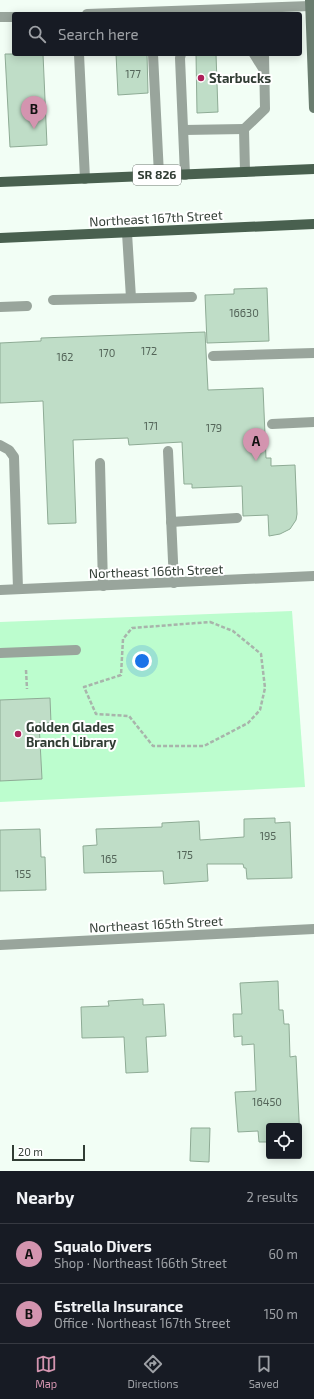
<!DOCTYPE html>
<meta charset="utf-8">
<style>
:root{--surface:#171b24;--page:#20242c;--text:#f1f3f6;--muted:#9ea1a6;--line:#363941;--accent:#d394af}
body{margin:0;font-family:"Exo 2",sans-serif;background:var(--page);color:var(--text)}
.controls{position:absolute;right:12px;bottom:12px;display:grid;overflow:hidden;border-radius:4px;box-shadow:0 2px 10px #0003}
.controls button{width:36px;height:36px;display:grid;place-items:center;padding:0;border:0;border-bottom:1px solid var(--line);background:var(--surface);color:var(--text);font:20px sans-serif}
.scale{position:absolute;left:12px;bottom:10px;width:73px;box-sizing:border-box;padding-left:4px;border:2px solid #313d34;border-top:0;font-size:11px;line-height:14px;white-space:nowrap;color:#313d34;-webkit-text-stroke:3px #fff;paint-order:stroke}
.you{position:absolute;left:142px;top:661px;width:14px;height:14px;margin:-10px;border:3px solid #fff;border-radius:50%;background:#1a73e8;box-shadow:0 0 0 6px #1a73e833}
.badge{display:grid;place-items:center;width:26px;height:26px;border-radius:50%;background:var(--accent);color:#111;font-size:13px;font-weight:700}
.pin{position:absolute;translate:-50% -33px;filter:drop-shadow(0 1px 2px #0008)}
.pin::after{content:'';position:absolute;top:21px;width:14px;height:12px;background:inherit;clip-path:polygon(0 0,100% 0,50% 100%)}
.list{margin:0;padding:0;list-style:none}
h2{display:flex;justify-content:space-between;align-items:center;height:52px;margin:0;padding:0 16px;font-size:17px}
h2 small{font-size:13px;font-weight:400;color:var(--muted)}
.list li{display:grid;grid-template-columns:26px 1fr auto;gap:12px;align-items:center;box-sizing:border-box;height:60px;padding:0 16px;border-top:1px solid var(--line)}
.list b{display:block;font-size:15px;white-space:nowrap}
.list p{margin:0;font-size:13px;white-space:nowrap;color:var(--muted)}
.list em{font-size:13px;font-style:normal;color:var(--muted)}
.icon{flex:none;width:22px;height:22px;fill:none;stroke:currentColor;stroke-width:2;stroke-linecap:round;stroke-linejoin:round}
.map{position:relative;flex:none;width:314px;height:1171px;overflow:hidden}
.search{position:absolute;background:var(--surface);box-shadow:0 2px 10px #0003;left:12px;right:12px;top:12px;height:44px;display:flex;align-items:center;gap:10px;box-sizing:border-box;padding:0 14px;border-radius:4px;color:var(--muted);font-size:15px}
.sheet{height:172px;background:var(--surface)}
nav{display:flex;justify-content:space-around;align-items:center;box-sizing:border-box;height:56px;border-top:1px solid var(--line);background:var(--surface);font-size:11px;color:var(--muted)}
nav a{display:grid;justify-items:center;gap:2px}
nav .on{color:var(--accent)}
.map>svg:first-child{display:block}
.green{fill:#bcfdce}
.building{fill:#bfddc7;stroke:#8eab95}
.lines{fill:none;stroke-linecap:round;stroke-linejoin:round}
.path{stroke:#a8b4ab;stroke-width:2.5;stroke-dasharray:4 2;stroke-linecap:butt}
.lane{stroke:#99a59c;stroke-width:10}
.street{stroke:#99a59c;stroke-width:10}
.secondary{stroke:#6a7d6f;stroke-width:10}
.primary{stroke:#49604f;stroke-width:10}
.poi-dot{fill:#ae2059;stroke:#fff;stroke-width:1.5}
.labels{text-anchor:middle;stroke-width:4;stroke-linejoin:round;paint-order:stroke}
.number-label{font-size:11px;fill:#546559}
.shield{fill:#fff;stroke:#6f7771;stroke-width:1}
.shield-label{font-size:12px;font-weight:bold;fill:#313d34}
.poi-label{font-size:13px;font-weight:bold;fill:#313d34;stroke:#fff;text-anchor:start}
.street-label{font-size:13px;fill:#313d34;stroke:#fff}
</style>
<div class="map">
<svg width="314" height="1171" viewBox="0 0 314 1171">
<rect width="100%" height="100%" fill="#f2fef5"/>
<polygon class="green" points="292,611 305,787 0,802 0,622"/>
<g class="building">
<polygon points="5,54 43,54 47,145 10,147"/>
<polygon points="116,54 147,54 148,93 118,95"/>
<polygon points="196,54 216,54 218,112 197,113"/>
<polygon points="267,288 269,341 207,343 205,295 234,294 234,289"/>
<polygon points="205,332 208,390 263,388 266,458 271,458 271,466 295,465 297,514 296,520 290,529 280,534 269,536 268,515 243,516 242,486 192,488 192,484 184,484 182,442 129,445 128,438 73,440 76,523 48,524 43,401 0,403 0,343 41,341 41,338"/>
<polygon points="50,698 51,723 39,723 42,779 0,781 0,700"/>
<polygon points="275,818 275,823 290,822 292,878 247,879 246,868 244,868 243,864 207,864 208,881 164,884 163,871 84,873 83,846 97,845 96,829 162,827 162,823 199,821 200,840 244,837 244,819"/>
<polygon points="40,829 41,857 45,857 46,890 0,891 0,830"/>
<polygon points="278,981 279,1010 283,1010 284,1024 289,1024 290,1057 296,1056 300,1140 299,1126 269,1126 269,1142 259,1142 258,1131 238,1132 235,1092 256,1091 254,1044 242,1045 242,1036 234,1037 233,1014 242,1014 240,983"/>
<polygon points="143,999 143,1005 164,1004 166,1036 146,1037 148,1072 126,1073 124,1037 82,1038 81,1007 109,1006 108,1001"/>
<polygon points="191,1128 210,1128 209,1162 190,1161"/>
</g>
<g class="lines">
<g class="path">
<polygon points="210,622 233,631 261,654 265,688 260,710 248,723 204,746 153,746 129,716 96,714 84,687 121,675 123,639 132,628"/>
<polyline points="26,670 27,689"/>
</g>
<g class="lane">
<polyline points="87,14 310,6"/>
<polyline points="0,17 14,17"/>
<polyline points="79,54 85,179"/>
<polyline points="153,54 159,175"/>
<polyline points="181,54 180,58 185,175"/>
<polyline points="254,54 264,70"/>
<polyline points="184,130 244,129"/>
<polyline points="245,172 244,129 265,109 264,54"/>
<polyline points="127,233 131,298"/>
<polyline points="53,300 192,297"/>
<polyline points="0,307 27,306"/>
<polyline points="213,356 314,353"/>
<polyline points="272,424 314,422"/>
<polyline points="0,445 9,450 14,457 18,589"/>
<polyline points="168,451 174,583"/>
<polyline points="100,463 103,586"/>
<polyline points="171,522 237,518"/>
<polyline points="0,653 76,650"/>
</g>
<g class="street">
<polyline points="0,590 314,576"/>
<polyline points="0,945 314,929"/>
</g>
<polyline class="secondary" points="310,0 314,108"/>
<g class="primary">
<polyline points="0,182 314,169"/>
<polyline points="0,238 314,224"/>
</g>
</g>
<g class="poi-dot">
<circle cx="201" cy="78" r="4"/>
<circle cx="18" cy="734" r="4"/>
</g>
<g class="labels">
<g class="number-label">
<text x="133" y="78">177</text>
<text x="244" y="317">16630</text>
<text x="149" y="355">172</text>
<text x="107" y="357">170</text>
<text x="65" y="361">162</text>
<text x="151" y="430">171</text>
<text x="214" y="432">179</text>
<text x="268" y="840">195</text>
<text x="185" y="859">175</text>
<text x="109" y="863">165</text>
<text x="23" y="878">155</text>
<text x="267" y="1106">16450</text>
</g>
<rect class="shield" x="133" y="165" width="48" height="20" rx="3"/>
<g class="shield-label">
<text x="157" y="179">SR 826</text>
</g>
<g class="poi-label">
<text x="209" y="83">Starbucks</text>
<text x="26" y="732">Golden Glades<tspan x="26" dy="15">Branch Library</tspan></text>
</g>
<g class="street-label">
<text transform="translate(156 218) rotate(-3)" y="5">Northeast 167th Street</text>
<text transform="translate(156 571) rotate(-2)" y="5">Northeast 166th Street</text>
<text transform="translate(156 924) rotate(-3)" y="5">Northeast 165th Street</text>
</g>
</g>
</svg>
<div class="controls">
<button><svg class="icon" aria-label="locate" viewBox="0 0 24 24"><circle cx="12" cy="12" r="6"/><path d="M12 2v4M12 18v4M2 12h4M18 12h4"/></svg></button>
</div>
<div class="scale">20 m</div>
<div class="you"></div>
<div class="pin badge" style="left:256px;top:461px">A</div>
<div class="pin badge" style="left:34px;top:129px">B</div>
<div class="search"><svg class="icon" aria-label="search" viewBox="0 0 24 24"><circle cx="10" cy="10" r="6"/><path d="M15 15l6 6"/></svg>Search here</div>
</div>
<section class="sheet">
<h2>Nearby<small>2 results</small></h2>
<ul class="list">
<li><span class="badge">A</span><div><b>Squalo Divers</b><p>Shop · Northeast 166th Street</p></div><em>60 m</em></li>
<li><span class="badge">B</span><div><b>Estrella Insurance</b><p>Office · Northeast 167th Street</p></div><em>150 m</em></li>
</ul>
</section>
<nav>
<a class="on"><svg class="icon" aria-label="map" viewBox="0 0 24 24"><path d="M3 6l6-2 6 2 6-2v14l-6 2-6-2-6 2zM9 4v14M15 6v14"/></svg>Map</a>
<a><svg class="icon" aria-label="directions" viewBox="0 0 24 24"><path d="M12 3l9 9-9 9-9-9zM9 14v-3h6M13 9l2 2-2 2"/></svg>Directions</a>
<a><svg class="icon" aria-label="saved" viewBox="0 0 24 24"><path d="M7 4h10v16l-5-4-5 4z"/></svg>Saved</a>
</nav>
